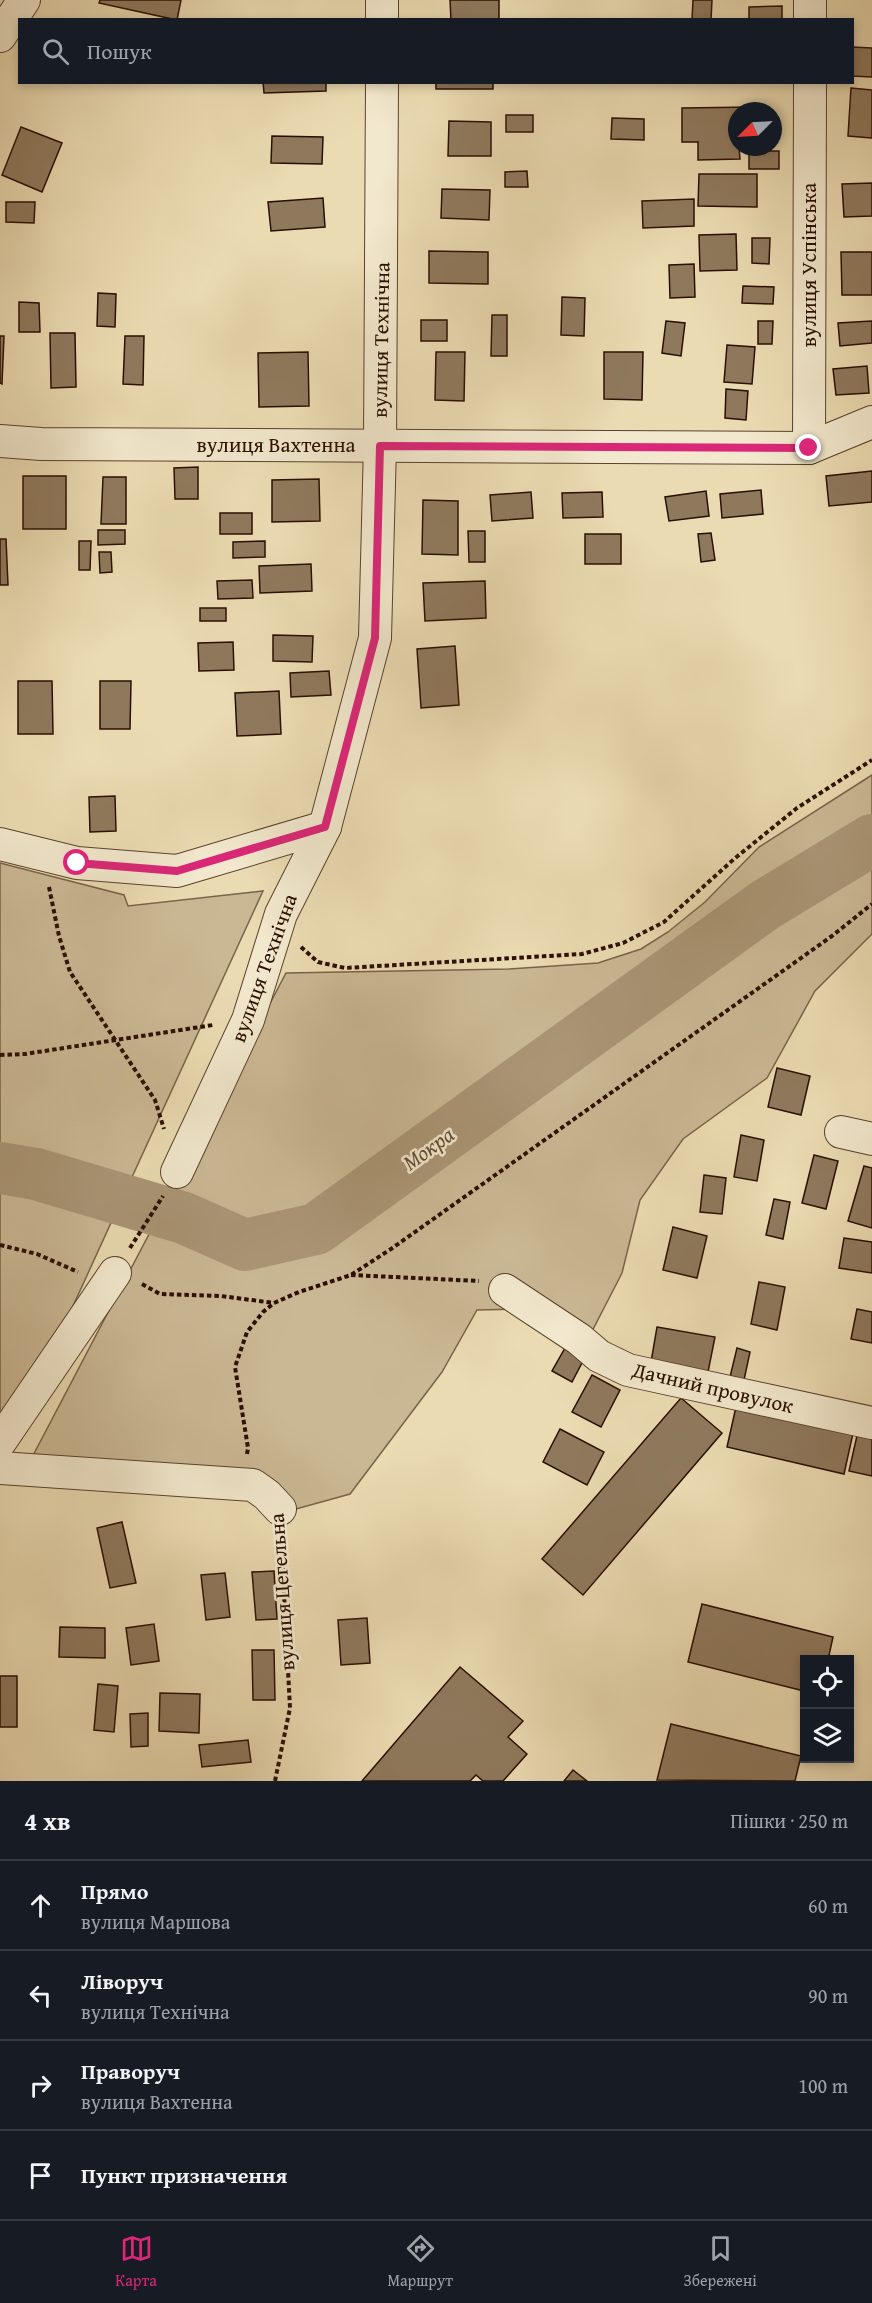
<!DOCTYPE html>
<html lang="uk">
<meta charset="utf-8">
<style>
:root{--surface:#171b24;--page:#20242c;--text:#f1f3f6;--muted:#9ea1a6;--line:#363941;--accent:#db2777}
body{margin:0;font-family:"Gentium Book Plus",serif;background:var(--page);color:var(--text)}
.controls{position:absolute;right:18px;bottom:18px;display:grid;overflow:hidden;border-radius:0px;box-shadow:0 3px 9px #0003}
.controls button{width:54px;height:54px;display:grid;place-items:center;padding:0;border:0;border-bottom:2px solid var(--line);background:var(--surface);color:var(--text);font:30px sans-serif}
.compass{position:absolute;left:728px;top:102px;width:54px;height:54px;border-radius:50%;background:var(--surface);box-shadow:0 3px 9px #0003;rotate:246deg}
.stop{position:absolute;width:18px;height:18px;margin:-14px;border:4px solid #db2777;border-radius:50%;background:#fff}
.stop.end{background:#db2777;border-color:#fff;box-shadow:0 2px 6px #0008}
.list{margin:0;padding:0;list-style:none}
h2{display:flex;justify-content:space-between;align-items:center;height:78px;margin:0;padding:0 24px;font-size:26px}
h2 small{font-size:20px;font-weight:400;color:var(--muted)}
.list li{display:grid;grid-template-columns:39px 1fr auto;gap:18px;align-items:center;box-sizing:border-box;height:90px;padding:0 24px;border-top:2px solid var(--line)}
.list b{display:block;font-size:22px;white-space:nowrap}
.list p{margin:0;font-size:20px;white-space:nowrap;color:var(--muted)}
.list em{font-size:20px;font-style:normal;color:var(--muted)}
.icon{flex:none;width:33px;height:33px;fill:none;stroke:currentColor;stroke-width:2;stroke-linecap:round;stroke-linejoin:round}
.map{position:relative;flex:none;width:872px;height:1781px;overflow:hidden}
.search{position:absolute;background:var(--surface);box-shadow:0 3px 9px #0003;left:18px;right:18px;top:18px;height:66px;display:flex;align-items:center;gap:15px;box-sizing:border-box;padding:0 21px;border-radius:0px;color:var(--muted);font-size:22px}
.sheet{height:438px;background:var(--surface)}
nav{display:flex;justify-content:space-around;align-items:center;box-sizing:border-box;height:84px;border-top:2px solid var(--line);background:var(--surface);font-size:16px;color:var(--muted)}
nav a{display:grid;justify-items:center;gap:3px}
nav .on{color:var(--accent)}
.map>svg:first-child{display:block}
.green{fill:#cab894;stroke:#7a634a;stroke-width:1.5}
.lines{fill:none;stroke-linecap:round;stroke-linejoin:round}
.river{stroke:#aa9575;stroke-width:52}
.building{fill:#8f795d;stroke:#2b0e00;stroke-width:1.5}
.minor-casing{stroke:#5b412c;stroke-width:34}
.path{stroke:#2b0e00;stroke-width:4;stroke-dasharray:4.5 3;stroke-linecap:butt}
.minor{stroke:#f2e8cd;stroke-width:32}
.route{stroke:#db2777;stroke-width:8}
.labels{text-anchor:middle;stroke-width:5;stroke-linejoin:round;paint-order:stroke}
.street-label{font-size:21px;fill:#2b0e00;stroke:#f2e8cd}
.water-label{font-size:22px;font-style:italic;fill:#644b35;stroke:#f2e8cd}
</style>
<div class="map">
<svg width="872" height="1781" viewBox="0 0 872 1781">
<rect width="100%" height="100%" fill="#ebdbb2"/>
<filter id="stains"><feTurbulence type="fractalNoise" baseFrequency=".00333" numOctaves="4"/><feColorMatrix values="0 0 0 0 .2 0 0 0 0 .09 0 0 0 0 .02 0 0 0 .5 -.17"/></filter>
<radialGradient id="worn" r=".72"><stop offset=".6" stop-color="#630" stop-opacity="0"/><stop offset="1" stop-color="#630" stop-opacity=".3"/></radialGradient>
<g class="green">
<polygon points="872,775 872,934 815,991 767,1078 683,1139 640,1200 622,1273 588,1339 520,1309 477,1310 442,1372 350,1494 296,1509 78,1466 28,1465 286,973 509,969 598,963 641,949 668,932 705,902 759,847"/>
<polygon points="0,863 124,895 128,906 263,891 2,1461 0,1461"/>
</g>
<g class="lines">
<polyline class="river" points="0,1168 36,1174 184,1218 245,1245 316,1229 765,905 872,840"/>
</g>
<g class="building">
<polygon points="100,0 181,0 177,20 99,3"/>
<polygon points="450,0 499,0 499,20 451,20"/>
<polygon points="693,0 712,0 711,20 692,20"/>
<polygon points="782,6 782,20 749,20 749,7"/>
<polygon points="852,47 872,48 872,77 852,76"/>
<polygon points="263,82 326,82 326,91 264,93"/>
<rect x="436" y="82" width="57" height="7"/>
<polygon points="851,88 872,90 872,138 848,136"/>
<polygon points="753,107 754,111 737,111 737,147 739,147 740,159 698,160 698,142 682,142 682,108"/>
<rect x="506" y="115" width="27" height="17"/>
<polygon points="612,118 644,119 644,140 611,139"/>
<polygon points="449,121 491,122 491,156 448,156"/>
<polygon points="21,127 62,143 42,192 2,175"/>
<polygon points="272,136 323,137 322,164 271,163"/>
<rect x="749" y="151" width="30" height="18"/>
<polygon points="527,171 528,187 505,187 505,172"/>
<polygon points="699,174 757,174 757,207 698,206"/>
<polygon points="872,183 872,216 844,217 842,184"/>
<polygon points="442,189 490,190 489,220 441,218"/>
<polygon points="323,198 325,227 271,231 268,202"/>
<polygon points="694,199 694,226 643,228 642,201"/>
<polygon points="6,202 35,202 34,223 6,222"/>
<polygon points="736,234 737,270 700,271 699,235"/>
<polygon points="752,238 770,238 769,264 752,263"/>
<polygon points="429,251 488,252 488,284 429,283"/>
<polygon points="841,252 872,252 872,295 842,295"/>
<polygon points="694,264 695,297 670,298 669,265"/>
<polygon points="743,286 774,287 773,304 742,303"/>
<polygon points="98,293 116,294 115,327 97,326"/>
<polygon points="562,297 585,298 584,336 561,335"/>
<polygon points="19,302 39,303 40,332 19,332"/>
<polygon points="492,315 507,315 507,356 491,356"/>
<rect x="421" y="320" width="26" height="21"/>
<polygon points="666,321 685,323 681,356 662,353"/>
<polygon points="758,321 773,321 772,344 758,344"/>
<polygon points="872,321 872,343 840,346 838,323"/>
<polygon points="50,333 75,333 76,387 51,388"/>
<polygon points="0,336 4,336 2,384 0,383"/>
<polygon points="125,336 144,336 143,385 123,384"/>
<polygon points="727,345 755,347 752,384 724,382"/>
<polygon points="308,352 309,406 259,407 258,353"/>
<polygon points="436,352 465,352 464,401 435,400"/>
<polygon points="604,352 643,352 642,400 604,399"/>
<polygon points="867,366 869,393 836,395 833,369"/>
<polygon points="726,389 748,391 746,420 725,418"/>
<polygon points="198,467 198,499 175,499 174,468"/>
<polygon points="872,471 872,502 829,506 826,476"/>
<rect x="23" y="476" width="43" height="53"/>
<polygon points="103,477 126,477 126,524 101,524"/>
<polygon points="319,479 320,521 272,522 272,480"/>
<polygon points="761,490 763,514 722,518 720,494"/>
<polygon points="706,491 709,516 669,521 665,497"/>
<polygon points="531,492 533,518 492,521 490,495"/>
<polygon points="602,492 603,517 563,518 562,493"/>
<polygon points="423,500 458,501 458,555 422,554"/>
<rect x="220" y="513" width="32" height="21"/>
<polygon points="98,530 125,530 125,544 98,545"/>
<polygon points="468,531 485,531 485,562 469,562"/>
<polygon points="711,533 715,560 701,562 698,534"/>
<rect x="585" y="534" width="36" height="30"/>
<polygon points="0,539 6,539 8,585 0,585"/>
<polygon points="79,541 91,541 90,570 79,570"/>
<polygon points="265,541 265,557 233,558 233,542"/>
<polygon points="99,552 111,552 112,572 100,573"/>
<polygon points="311,564 312,591 260,593 259,566"/>
<polygon points="252,580 253,598 218,599 217,581"/>
<polygon points="485,581 486,618 425,621 423,583"/>
<rect x="200" y="608" width="26" height="13"/>
<polygon points="273,635 313,636 312,662 273,661"/>
<polygon points="233,642 234,670 199,671 198,643"/>
<polygon points="455,646 459,705 421,708 417,649"/>
<polygon points="329,671 331,695 291,697 290,673"/>
<polygon points="18,681 52,681 53,734 18,734"/>
<polygon points="100,681 131,681 130,729 100,729"/>
<polygon points="279,691 281,734 237,736 235,693"/>
<polygon points="115,796 116,831 90,832 89,797"/>
<polygon points="777,1068 810,1076 801,1115 768,1107"/>
<polygon points="741,1135 764,1140 757,1181 734,1177"/>
<polygon points="814,1155 838,1161 826,1209 802,1203"/>
<polygon points="864,1166 872,1168 872,1228 848,1221"/>
<polygon points="704,1175 726,1178 722,1214 700,1212"/>
<polygon points="774,1199 790,1202 783,1239 766,1235"/>
<polygon points="673,1227 707,1236 697,1278 663,1270"/>
<polygon points="844,1238 872,1242 872,1273 839,1268"/>
<polygon points="759,1282 785,1287 777,1330 751,1324"/>
<polygon points="857,1309 872,1312 872,1343 851,1339"/>
<polygon points="657,1327 715,1337 708,1372 651,1362"/>
<polygon points="565,1348 584,1359 572,1382 552,1371"/>
<polygon points="737,1348 750,1352 744,1380 730,1377"/>
<polygon points="592,1375 620,1390 601,1427 572,1412"/>
<polygon points="681,1398 722,1433 583,1595 542,1559"/>
<polygon points="738,1398 855,1424 844,1474 727,1447"/>
<polygon points="859,1427 872,1430 872,1476 849,1471"/>
<polygon points="560,1429 604,1452 587,1485 543,1462"/>
<polygon points="122,1522 136,1583 110,1588 97,1528"/>
<polygon points="274,1571 277,1619 256,1620 252,1572"/>
<polygon points="225,1573 230,1617 206,1620 201,1575"/>
<polygon points="702,1604 833,1637 828,1660 804,1660 804,1691 688,1662"/>
<polygon points="367,1618 370,1663 341,1665 338,1620"/>
<polygon points="154,1624 159,1661 131,1665 126,1628"/>
<polygon points="60,1627 105,1628 105,1658 59,1657"/>
<polygon points="252,1650 274,1650 275,1700 253,1700"/>
<polygon points="460,1667 523,1721 508,1737 527,1754 503,1781 483,1781 476,1775 470,1781 362,1781"/>
<rect x="0" y="1676" width="17" height="51"/>
<polygon points="98,1684 118,1686 114,1732 94,1730"/>
<polygon points="160,1693 200,1694 199,1733 159,1731"/>
<polygon points="148,1713 148,1746 131,1747 130,1714"/>
<polygon points="671,1724 801,1756 795,1781 657,1780"/>
<polygon points="248,1740 251,1762 202,1767 199,1745"/>
<polygon points="573,1770 587,1781 564,1781"/>
</g>
<g class="lines">
<g class="minor-casing">
<g id="minor">
<polyline points="382,0 382,20"/>
<polyline points="810,20 810,0"/>
<polyline points="0,36 24,0"/>
<polyline points="0,441 41,444 809,448 872,422"/>
<polyline points="809,448 810,82"/>
<polyline points="0,844 77,863 177,871 325,827"/>
<polyline points="841,1132 872,1139"/>
<polyline points="177,1172 248,1020 281,914 325,827 375,638 380,446 382,82"/>
<polyline points="505,1290 579,1339 599,1356 628,1370 872,1423"/>
<polyline points="0,1442 115,1273"/>
<polyline points="0,1468 253,1485 267,1495 280,1509"/>
</g>
</g>
<g class="path">
<polyline points="49,887 59,936 70,972 155,1100 164,1129"/>
<polyline points="301,947 318,962 345,968 582,954 623,943 664,922 734,859 797,808 872,760"/>
<polyline points="0,1055 25,1054 213,1025"/>
<polyline points="0,1245 37,1254 78,1272"/>
<polyline points="130,1248 163,1196"/>
<polyline points="351,1275 479,1281"/>
<polyline points="142,1284 160,1294 221,1296 274,1303"/>
<polyline points="247,1454 248,1448 235,1367 247,1332 263,1312 274,1303 299,1292 351,1275 391,1249 832,936 872,904"/>
<polyline points="275,1781 290,1708 281,1537"/>
</g>
<use href="#minor" class="minor"/>
</g>
<g class="lines">
<polyline class="route" points="77,863 177,871 325,827 375,638 380,446 809,448"/>
</g>
<g class="labels">
<g class="street-label">
<text transform="translate(809 265) rotate(-90)" y="7">вулиця Успінська</text>
<text transform="translate(381 340) rotate(-89)" y="7">вулиця Технічна</text>
<text x="276" y="452">вулиця Вахтенна</text>
<text transform="translate(264 968) rotate(-70)" y="7">вулиця Технічна</text>
<text transform="translate(713 1388) rotate(13)" y="7">Дачний провулок</text>
<text transform="translate(282 1592) rotate(-94)" y="7">вулиця Цегельна</text>
</g>
<g class="water-label">
<text transform="translate(428 1148) rotate(-36)" y="8">Мокра</text>
</g>
</g>
<rect width="100%" height="100%" filter="url(#stains)"/>
<rect width="100%" height="100%" fill="url(#worn)"/>
</svg>
<div class="controls">
<button><svg class="icon" aria-label="locate" viewBox="0 0 24 24"><circle cx="12" cy="12" r="6"/><path d="M12 2v4M12 18v4M2 12h4M18 12h4"/></svg></button>
<button><svg class="icon" aria-label="layers" viewBox="0 0 24 24"><path d="M12 4l9 5-9 5-9-5zM3 14l9 5 9-5"/></svg></button>
</div>
<svg class="compass" viewBox="-18 -18 36 36"><path d="M0-13l5 13h-10z" fill="#e53935"/><path d="M0 13l5-13h-10z" fill="#9ea1a6"/></svg>
<div class="stop" style="left:77px;top:863px"></div>
<div class="stop end" style="left:809px;top:448px"></div>
<div class="search"><svg class="icon" aria-label="search" viewBox="0 0 24 24"><circle cx="10" cy="10" r="6"/><path d="M15 15l6 6"/></svg>Пошук</div>
</div>
<section class="sheet">
<h2>4 хв<small>Пішки · 250 m</small></h2>
<ul class="list">
<li><svg class="icon" aria-label="ahead" viewBox="0 0 24 24"><path d="M12 20V5M6 11l6-6 6 6"/></svg><div><b>Прямо</b><p>вулиця Маршова</p></div><em>60 m</em></li>
<li><svg class="icon" aria-label="left" viewBox="0 0 24 24"><path d="M17 20v-9H6M10 6l-5 5 5 5"/></svg><div><b>Ліворуч</b><p>вулиця Технічна</p></div><em>90 m</em></li>
<li><svg class="icon" aria-label="right" viewBox="0 0 24 24"><path d="M7 20v-9h11M14 6l5 5-5 5"/></svg><div><b>Праворуч</b><p>вулиця Вахтенна</p></div><em>100 m</em></li>
<li><svg class="icon" aria-label="arrive" viewBox="0 0 24 24"><path d="M6 21V4h12l-3 4 3 4H6"/></svg><div><b>Пункт призначення</b></div></li>
</ul>
</section>
<nav>
<a class="on"><svg class="icon" aria-label="map" viewBox="0 0 24 24"><path d="M3 6l6-2 6 2 6-2v14l-6 2-6-2-6 2zM9 4v14M15 6v14"/></svg>Карта</a>
<a><svg class="icon" aria-label="directions" viewBox="0 0 24 24"><path d="M12 3l9 9-9 9-9-9zM9 14v-3h6M13 9l2 2-2 2"/></svg>Маршрут</a>
<a><svg class="icon" aria-label="saved" viewBox="0 0 24 24"><path d="M7 4h10v16l-5-4-5 4z"/></svg>Збережені</a>
</nav>
